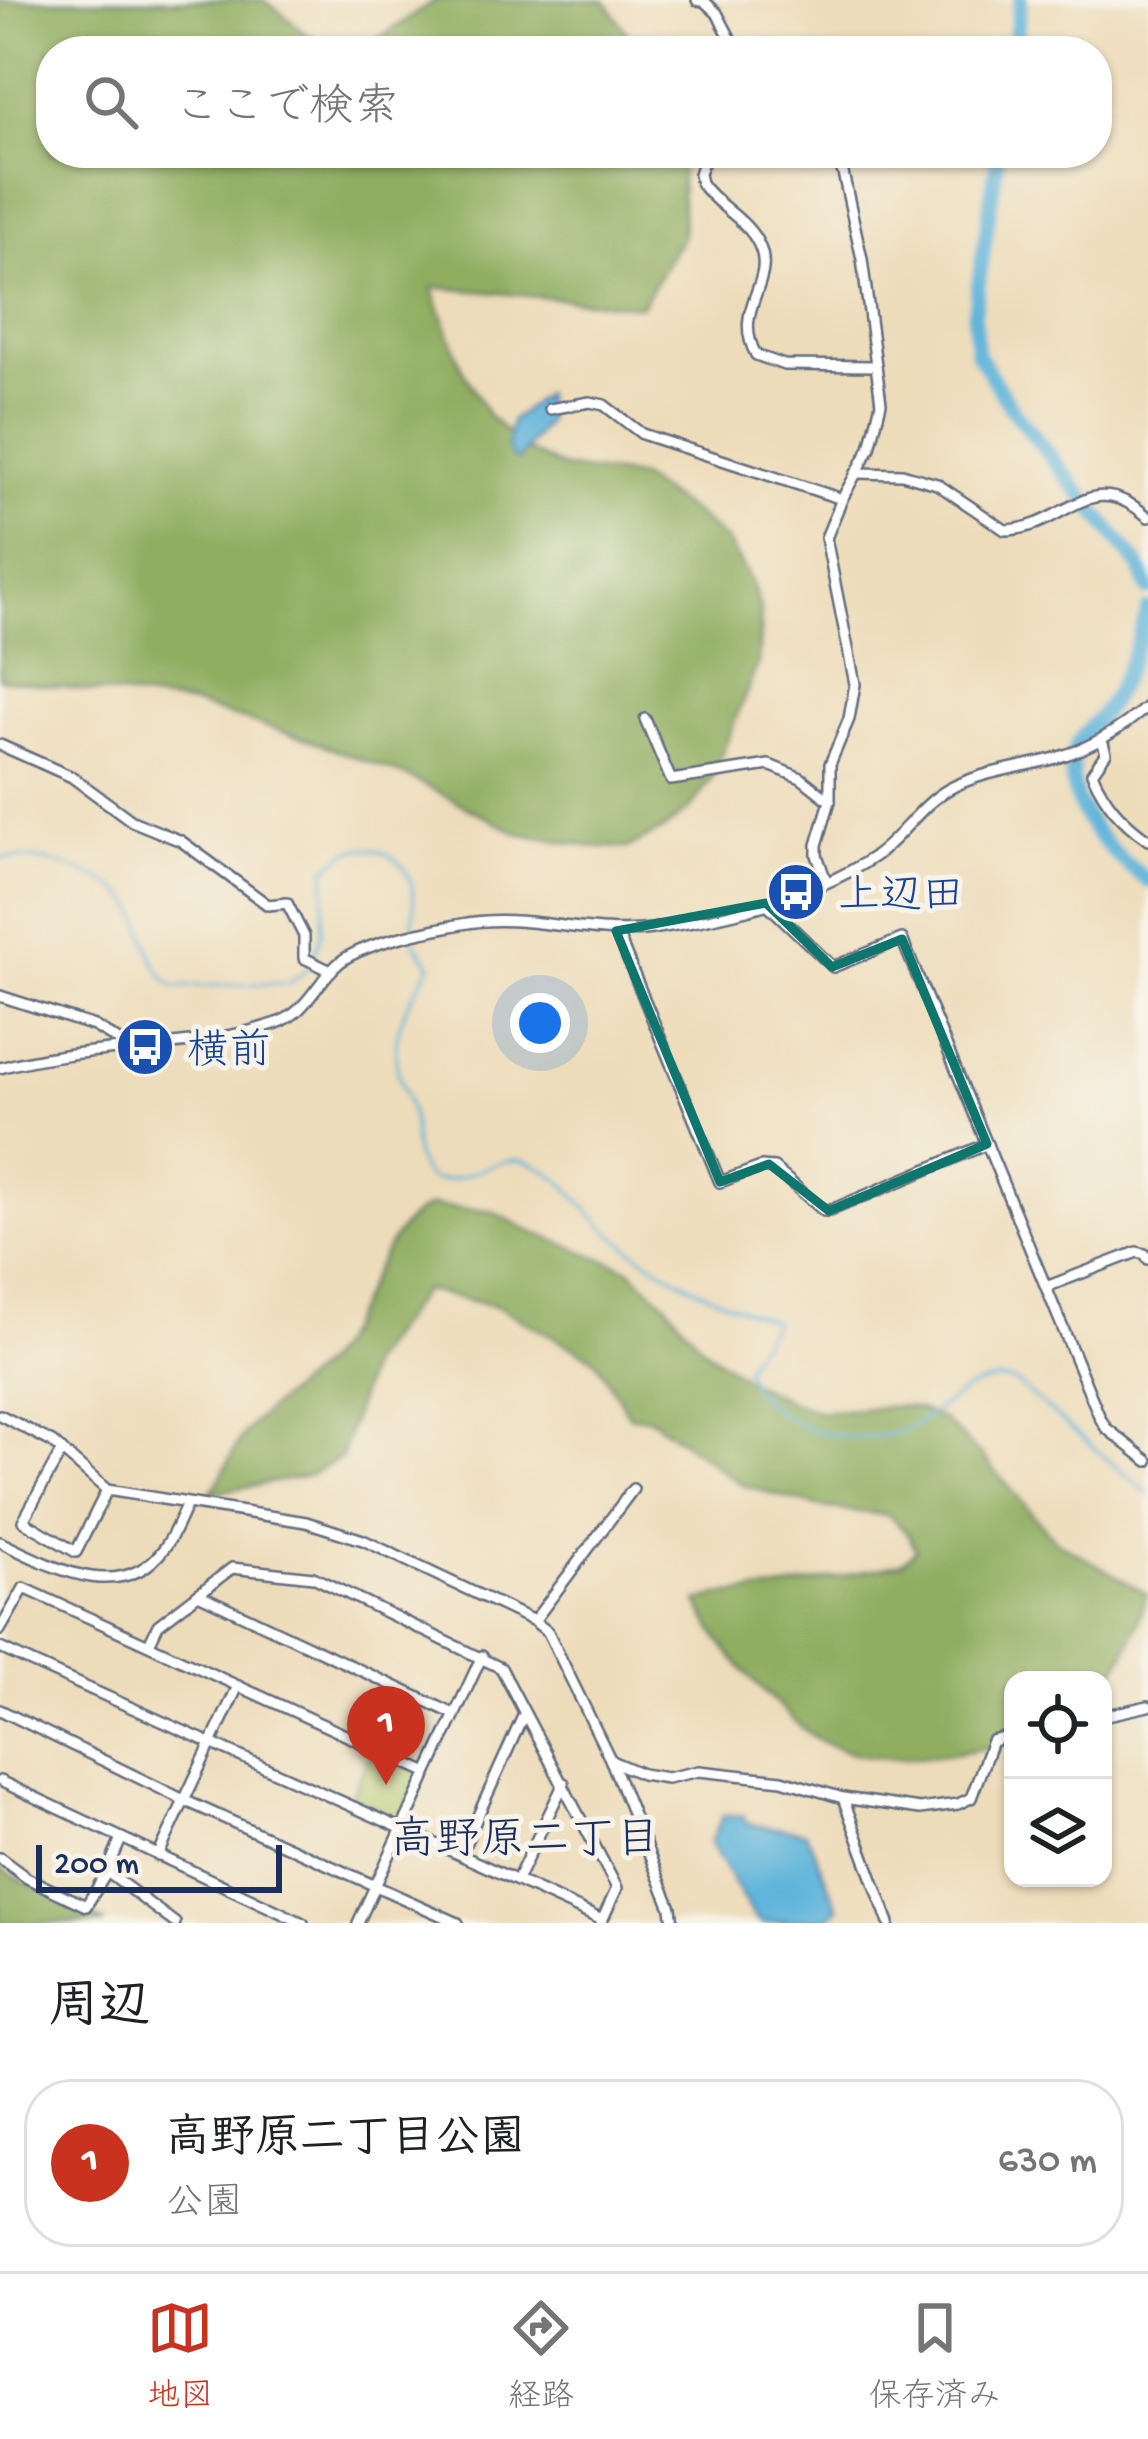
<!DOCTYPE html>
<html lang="ja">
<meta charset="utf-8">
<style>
:root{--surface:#fff;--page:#f2f2f2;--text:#202124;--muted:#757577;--line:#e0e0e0;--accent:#c8321e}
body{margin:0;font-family:"Gochi Hand","Klee One",sans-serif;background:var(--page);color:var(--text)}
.controls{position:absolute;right:36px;bottom:36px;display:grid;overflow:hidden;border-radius:24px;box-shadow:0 3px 9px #0004}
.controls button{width:108px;height:108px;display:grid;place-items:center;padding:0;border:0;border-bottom:3px solid var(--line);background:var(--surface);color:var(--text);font:60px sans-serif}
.scale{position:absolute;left:36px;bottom:30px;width:246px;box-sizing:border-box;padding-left:12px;border:6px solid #1b2f5e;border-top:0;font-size:33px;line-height:42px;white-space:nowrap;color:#1b2f5e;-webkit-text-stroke:9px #f7f3e8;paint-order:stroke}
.you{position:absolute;left:540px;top:1023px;width:42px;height:42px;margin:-30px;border:9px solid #fff;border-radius:50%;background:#1a73e8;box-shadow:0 0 0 18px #1a73e833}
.badge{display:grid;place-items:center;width:78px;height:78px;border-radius:50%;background:var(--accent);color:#fff;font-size:39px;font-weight:700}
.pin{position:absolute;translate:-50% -99px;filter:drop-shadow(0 3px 6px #0008)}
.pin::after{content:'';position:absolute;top:63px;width:42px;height:36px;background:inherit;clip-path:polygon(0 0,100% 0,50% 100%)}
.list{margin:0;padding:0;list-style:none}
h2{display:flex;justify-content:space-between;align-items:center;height:156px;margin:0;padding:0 48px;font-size:51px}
h2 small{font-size:39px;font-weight:400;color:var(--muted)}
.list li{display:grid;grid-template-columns:78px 1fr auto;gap:36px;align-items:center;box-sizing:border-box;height:168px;margin:0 24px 24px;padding:0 24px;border:3px solid var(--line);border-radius:48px}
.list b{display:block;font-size:45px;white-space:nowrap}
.list p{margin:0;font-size:39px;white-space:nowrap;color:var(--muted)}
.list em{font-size:39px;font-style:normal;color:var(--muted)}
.icon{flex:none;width:66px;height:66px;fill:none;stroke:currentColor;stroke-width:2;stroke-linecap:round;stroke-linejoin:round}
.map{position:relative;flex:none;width:1148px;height:1923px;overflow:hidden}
.search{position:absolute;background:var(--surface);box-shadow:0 3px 9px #0004;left:36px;right:36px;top:36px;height:132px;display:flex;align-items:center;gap:30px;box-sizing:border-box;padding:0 42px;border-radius:48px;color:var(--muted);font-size:45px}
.sheet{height:348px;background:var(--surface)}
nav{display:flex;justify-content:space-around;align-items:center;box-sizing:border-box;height:168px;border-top:3px solid var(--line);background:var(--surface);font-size:33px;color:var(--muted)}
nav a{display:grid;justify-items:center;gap:6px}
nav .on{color:var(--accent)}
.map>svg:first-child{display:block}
.green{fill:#b5c96d;stroke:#687c66;stroke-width:3}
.forest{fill:#90ad60;stroke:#566e5f;stroke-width:3}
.water{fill:#5db4da;stroke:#3c729c;stroke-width:3}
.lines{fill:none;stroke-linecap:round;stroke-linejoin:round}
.stream{stroke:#5db4da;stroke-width:3}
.river{stroke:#5db4da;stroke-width:15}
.minor-casing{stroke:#646c7e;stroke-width:14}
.minor{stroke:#fff;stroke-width:9}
.marked{fill:none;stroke:#0f766e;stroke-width:9;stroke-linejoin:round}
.labels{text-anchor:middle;stroke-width:10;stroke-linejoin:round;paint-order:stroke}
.transit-label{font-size:42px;fill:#164399;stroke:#f7f3e8;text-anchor:start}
.neighbourhood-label{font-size:45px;fill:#1b2f5e;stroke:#f7f3e8}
</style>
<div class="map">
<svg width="1148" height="1923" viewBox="0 0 1148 1923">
<rect width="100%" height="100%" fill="#f7f3e8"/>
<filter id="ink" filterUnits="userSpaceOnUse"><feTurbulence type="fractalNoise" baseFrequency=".00833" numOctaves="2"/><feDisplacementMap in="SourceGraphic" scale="24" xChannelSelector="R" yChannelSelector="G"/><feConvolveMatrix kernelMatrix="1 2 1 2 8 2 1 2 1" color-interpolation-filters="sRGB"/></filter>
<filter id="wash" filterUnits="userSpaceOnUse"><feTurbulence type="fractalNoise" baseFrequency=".004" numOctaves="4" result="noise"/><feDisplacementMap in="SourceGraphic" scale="48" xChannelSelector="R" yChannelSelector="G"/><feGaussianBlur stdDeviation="2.7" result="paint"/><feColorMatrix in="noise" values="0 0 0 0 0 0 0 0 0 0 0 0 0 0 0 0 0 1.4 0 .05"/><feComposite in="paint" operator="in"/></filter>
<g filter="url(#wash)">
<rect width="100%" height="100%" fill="#eddcb9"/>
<polygon class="green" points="372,1751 421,1773 403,1814 396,1817 351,1797"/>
<g class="forest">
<path d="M0,0H263C289,15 309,43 338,51H51V153H680L683,235L641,306L432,287L462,369L488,415L525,449L563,468L638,477L695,514L728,543L751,582L761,612L758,663L712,778L691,808L663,830L628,848L586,846L517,833L409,777L307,739L195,705L0,679Z"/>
<polygon points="436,0 605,0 639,51 343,51 369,45"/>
<path d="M430,1206L492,1211L532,1232L629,1269L665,1302L703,1348L747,1380L792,1402L820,1412L900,1406L919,1409L942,1419L983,1457L1055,1540L1147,1594C1137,1627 1128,1659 1103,1684V1680H1013V1741C958,1755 884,1769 829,1745C805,1735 783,1709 764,1691C736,1664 715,1639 698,1602L719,1595L780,1590L902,1563L916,1550L909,1535L888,1515L825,1508L742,1485L650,1418L629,1415L595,1359L499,1307L423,1290L369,1364L341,1458L308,1476L210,1493C226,1474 232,1448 248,1429C275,1398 314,1380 337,1345C362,1307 386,1223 430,1206Z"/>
<polygon points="0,1869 106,1923 0,1923"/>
</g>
<g class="water">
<polygon points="544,394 547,421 518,460 513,459 507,448 511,421"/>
<polygon points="724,1815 744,1816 746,1824 806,1832 838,1908 829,1918 762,1923 753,1916 710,1842"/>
</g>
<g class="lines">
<g class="stream">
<path d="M0,859C32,852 114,875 132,904C150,931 146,968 175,987L290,983L309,967"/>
<path d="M413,940L431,965C410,998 389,1030 398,1072C402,1087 409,1102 412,1118C416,1143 409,1160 430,1179C464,1186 501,1152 528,1162C564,1174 584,1210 612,1234C661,1275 714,1299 773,1321C767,1340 749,1351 745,1370C765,1426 844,1448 898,1432C938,1419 970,1369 1015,1382L1148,1493"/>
<path d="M313,959L322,932L326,868C334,863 342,855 350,851C359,847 370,848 379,851C415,863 417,897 412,931"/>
</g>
<g class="river">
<polyline points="1013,51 1021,0"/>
<polyline points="998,153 974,314 977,353 1012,409 1139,566 1148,589"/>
<path d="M1148,609C1139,641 1126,675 1109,704C1099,720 1081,733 1075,750C1058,806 1110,852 1148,881"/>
</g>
</g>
</g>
<g filter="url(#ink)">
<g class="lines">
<g class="minor-casing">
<g id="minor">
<polyline points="697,0 704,1 717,13 737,51"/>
<path d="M706,153L699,174L701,183C717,207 747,218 759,245C777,283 731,308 756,355L784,365L876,366"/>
<polyline points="550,409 590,402 604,405 642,434 842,499"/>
<path d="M856,473L902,474L937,484L1005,530C1066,529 1088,464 1148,517"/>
<polyline points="645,719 671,780 769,765 801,778 830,801"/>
<path d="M1102,740L1106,753L1092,773C1105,803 1121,821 1148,840"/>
<polyline points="0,745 72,777 132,821 181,841 268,905 287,903 304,936 304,958 331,971"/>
<polyline points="826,881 817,855 817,845 830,801 830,764 849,719 855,684 826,538 842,499 870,448 881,403 862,259 843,173 835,153"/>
<polyline points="766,903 833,967 902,939 1100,1418 1106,1428 1148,1461"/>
<polyline points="616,931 720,1182 761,1167 774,1168 824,1211 829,1211 987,1144"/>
<polyline points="0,996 94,1026 129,1047"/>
<path d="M0,1068C91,1042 186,1054 277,1023C310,1012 320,972 349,956C381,939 427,931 462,924C524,911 589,938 652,929C725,918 814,898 875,856C902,837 920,805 949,789C984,770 1025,768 1062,756C1095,746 1122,728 1148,706"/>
<polyline points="1046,1287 1137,1252 1145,1254 1148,1259"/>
<polyline points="0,1415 52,1442 107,1490 306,1522 363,1540 534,1621 548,1632 611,1761 671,1908 673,1923"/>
<polyline points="62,1450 23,1521 76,1552 107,1490"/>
<path d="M0,1542C50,1566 123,1607 165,1547C174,1535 180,1518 187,1504"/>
<polyline points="198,1594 454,1714"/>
<polyline points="534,1621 633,1489"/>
<polyline points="0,1630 24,1588 426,1772"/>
<polyline points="149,1644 158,1625 232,1568 313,1577 501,1668 617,1888 601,1923"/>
<path d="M0,1648C200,1740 403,1827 602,1920"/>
<polyline points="0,1710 186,1801 458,1923"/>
<polyline points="1103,1716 1148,1706"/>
<polyline points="611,1761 642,1774 667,1778 699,1771 782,1780 843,1798 920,1809 958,1804 971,1798 992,1741 1013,1736"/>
<polyline points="0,1781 303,1923"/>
<polyline points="843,1798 889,1923"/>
<polyline points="461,1853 524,1714"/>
<polyline points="158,1856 238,1686"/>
<polyline points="0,1858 27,1878 86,1906 107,1872 121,1839"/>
<polyline points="107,1872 175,1923"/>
<polyline points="517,1880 564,1783"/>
<polyline points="358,1923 482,1656"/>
</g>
</g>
<use href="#minor" class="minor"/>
</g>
</g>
<path class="marked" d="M766,903L832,967L902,939L987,1144L829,1211L769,1164L720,1182L616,931Z"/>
<defs>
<g id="bus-disc" transform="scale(3)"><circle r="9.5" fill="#1a4fb4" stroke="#f7f3e8"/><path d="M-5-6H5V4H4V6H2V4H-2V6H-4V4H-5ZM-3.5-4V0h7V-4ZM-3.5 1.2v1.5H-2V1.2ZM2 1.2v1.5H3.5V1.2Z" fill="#fff"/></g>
</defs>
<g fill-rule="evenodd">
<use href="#bus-disc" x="796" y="892"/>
<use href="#bus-disc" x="145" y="1047"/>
</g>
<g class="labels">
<g class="transit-label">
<text x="838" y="907">上辺田</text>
<text x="187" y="1062">横前</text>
</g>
<g class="neighbourhood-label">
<text x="525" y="1852">高野原二丁目</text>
</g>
</g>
</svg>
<div class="controls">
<button><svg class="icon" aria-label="locate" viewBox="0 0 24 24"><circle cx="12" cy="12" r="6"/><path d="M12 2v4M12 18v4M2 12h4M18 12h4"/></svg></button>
<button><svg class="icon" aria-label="layers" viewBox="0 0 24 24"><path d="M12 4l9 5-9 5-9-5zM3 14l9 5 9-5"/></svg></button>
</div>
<div class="scale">200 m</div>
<div class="you"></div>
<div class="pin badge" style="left:386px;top:1785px">1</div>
<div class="search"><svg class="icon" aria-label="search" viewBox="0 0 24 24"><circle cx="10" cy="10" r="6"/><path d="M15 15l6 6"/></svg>ここで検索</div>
</div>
<section class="sheet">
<h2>周辺<small></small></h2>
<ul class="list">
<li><span class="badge">1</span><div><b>高野原二丁目公園</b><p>公園</p></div><em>630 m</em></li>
</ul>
</section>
<nav>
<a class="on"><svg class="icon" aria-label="map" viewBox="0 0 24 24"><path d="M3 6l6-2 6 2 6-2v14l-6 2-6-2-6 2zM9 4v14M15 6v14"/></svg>地図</a>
<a><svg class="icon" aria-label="directions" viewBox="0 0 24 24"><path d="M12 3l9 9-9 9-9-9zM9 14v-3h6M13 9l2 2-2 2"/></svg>経路</a>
<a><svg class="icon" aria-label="saved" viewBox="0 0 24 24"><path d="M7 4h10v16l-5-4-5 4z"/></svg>保存済み</a>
</nav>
